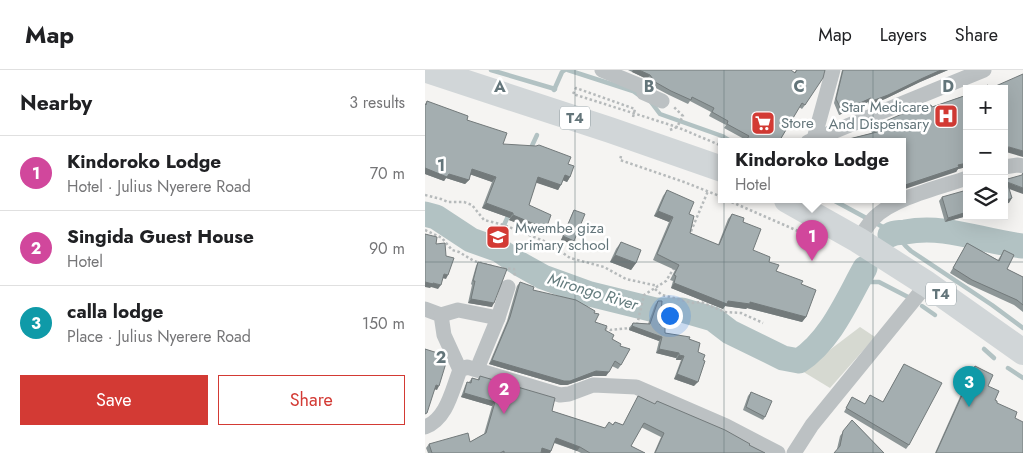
<!DOCTYPE html>
<meta charset="utf-8">
<style>
:root{--surface:#fff;--page:#f2f2f2;--text:#202124;--muted:#757577;--line:#e0e0e0;--accent:#d33a34}
body{margin:0;font-family:Jost,sans-serif;background:var(--page);color:var(--text)}
.controls{position:absolute;right:15px;top:15px;display:grid;overflow:hidden;border-radius:0px;box-shadow:0 5px 20px #0002}
.controls button{width:45px;height:45px;display:grid;place-items:center;padding:0;border:0;border-bottom:1px solid var(--line);background:var(--surface);color:var(--text);font:25px sans-serif}
.you{position:absolute;left:244px;top:245px;width:18px;height:18px;margin:-12px;border:4px solid #fff;border-radius:50%;background:#1a73e8;box-shadow:0 0 0 8px #1a73e833}
.badge{display:grid;place-items:center;width:32px;height:32px;border-radius:50%;background:var(--accent);color:#fff;font-size:16px;font-weight:700}
.pin{position:absolute;translate:-50% -41px;filter:drop-shadow(0 1px 2px #0008)}
.pin::after{content:'';position:absolute;top:26px;width:18px;height:15px;background:inherit;clip-path:polygon(0 0,100% 0,50% 100%)}
.popup{position:absolute;left:293px;top:68px;width:188px;height:65px;box-sizing:border-box;display:grid;place-content:center;border-radius:0px;background:var(--surface);filter:drop-shadow(0 1px 4px #0005);font-size:16px;white-space:nowrap;color:var(--muted)}
.popup b{font-size:19px;color:var(--text)}
.popup::after{content:'';position:absolute;left:50%;top:100%;margin-left:-10px;border:10px solid transparent;border-top-color:var(--surface)}
.list{margin:0;padding:0;list-style:none}
h2{display:flex;justify-content:space-between;align-items:center;height:65px;margin:0;padding:0 20px;font-size:21px}
h2 small{font-size:16px;font-weight:400;color:var(--muted)}
.list li{display:grid;grid-template-columns:32px 1fr auto;gap:15px;align-items:center;box-sizing:border-box;height:75px;padding:0 20px;border-top:1px solid var(--line)}
.list b{display:block;font-size:19px;white-space:nowrap}
.list p{margin:0;font-size:16px;white-space:nowrap;color:var(--muted)}
.list em{font-size:16px;font-style:normal;color:var(--muted)}
.actions{display:flex;gap:10px;padding:15px 20px}
.actions a{flex:1;padding:11px 0;border:1px solid var(--accent);border-radius:0px;text-align:center;font-size:18px;color:var(--accent)}
.actions .main{background:var(--accent);color:#fff}
.icon{flex:none;width:28px;height:28px;fill:none;stroke:currentColor;stroke-width:2;stroke-linecap:round;stroke-linejoin:round}
.map{position:relative;flex:none;width:598px;height:383px;overflow:hidden}
header{display:flex;align-items:center;gap:30px;box-sizing:border-box;height:70px;padding:0 25px;background:var(--surface);border-bottom:1px solid var(--line)}
header strong{font-size:24px}
nav{display:flex;gap:28px;margin-inline-start:auto;font-size:18px}
main{display:flex}
aside{flex:1;background:var(--surface)}
.map>svg:first-child{display:block}
.green{fill:#d6d9d1}
.lines{fill:none;stroke-linecap:round;stroke-linejoin:round}
.stream{stroke:#b2c2c3;stroke-width:4.5}
.river{stroke:#b2c2c3;stroke-width:25}
.path{stroke:#b6babb;stroke-width:2.5;stroke-dasharray:2.5 2.5;stroke-linecap:butt}
.street{stroke:#bcc1c3;stroke-width:15}
.highway{stroke:#d1d6d8;stroke-width:26}
.wall{fill:#8d9697}
.shaded-wall{fill:#737a7b}
.building{fill:#a4aeb0;stroke:#737a7b}
.grid{fill:none;stroke:#63757a;stroke-width:1;stroke-opacity:0.55}
.labels{text-anchor:middle;stroke-width:5;stroke-linejoin:round;paint-order:stroke}
.shield{fill:#fff;stroke:#929ea2;stroke-width:1}
.shield-label{font-size:14px;font-weight:bold;fill:#63757a}
.poi-label{font-size:15px;fill:#63757a;stroke:#fff;text-anchor:start}
.water-label{font-size:16px;font-style:italic;fill:#637b7d;stroke:#fff}
.grid-label{font-size:16px;text-anchor:middle;font-weight:bold;fill:#63757a;stroke:#fff;stroke-width:5;stroke-linejoin:round;paint-order:stroke}
</style>
<header>
<strong>Map</strong>
<nav><a>Map</a><a>Layers</a><a>Share</a></nav>
</header>
<main>
<aside>
<h2>Nearby<small>3 results</small></h2>
<ul class="list">
<li><span class="badge" style="background:#d1479c">1</span><div><b>Kindoroko Lodge</b><p>Hotel · Julius Nyerere Road</p></div><em>70 m</em></li>
<li><span class="badge" style="background:#d1479c">2</span><div><b>Singida Guest House</b><p>Hotel</p></div><em>90 m</em></li>
<li><span class="badge" style="background:#0f9aa8">3</span><div><b>calla lodge</b><p>Place · Julius Nyerere Road</p></div><em>150 m</em></li>
</ul>
<div class="actions"><a class="main">Save</a><a>Share</a></div>
</aside>
<div class="map">
<svg width="598" height="383" viewBox="0 0 598 383">
<rect width="100%" height="100%" fill="#f5f4f2"/>
<polygon class="green" points="435,257 450,267 405,318 377,301"/>
<g class="lines">
<g class="stream">
<polyline points="66,0 130,19"/>
<polyline points="143,0 208,21 215,26"/>
<polyline points="129,20 137,2 140,0"/>
<polyline points="226,32 235,44 297,66 307,72"/>
<polyline points="105,80 112,65"/>
<polyline points="408,130 469,163"/>
<path d="M476,163C476,172 479,175 486,181L567,235L598,258"/>
<polyline points="74,180 79,155 85,142"/>
<polyline points="432,212 454,212 485,228"/>
<polyline points="497,236 510,245"/>
<polyline points="559,279 569,288"/>
<polyline points="583,298 598,308"/>
</g>
<g class="river">
<path d="M0,144L11,147L46,170L74,180L93,193L118,207L165,224L230,240H257L288,249L305,262L358,288L374,291C406,270 422,230 440,198"/>
<path d="M465,165C470,162 474,163 480,162C521,154 558,172 598,176"/>
</g>
<g class="path">
<polyline points="208,47 210,39 151,18 148,24 252,57 297,76"/>
<polyline points="245,60 252,57 258,46 249,37"/>
<polyline points="196,86 195,90 259,112 297,127"/>
<polyline points="0,125 16,129 23,132 39,132 47,135 59,150 79,155 124,173 145,188 179,197 201,209 233,216"/>
<polyline points="302,130 373,161"/>
<polyline points="0,160 17,168 27,180 34,182 49,191 67,196"/>
<polyline points="264,166 283,121"/>
<polyline points="78,198 89,199 90,206"/>
<polyline points="230,219 237,225 268,233 276,232 300,242 316,243 338,253"/>
<polyline points="212,255 219,225 241,211 249,198"/>
<polyline points="180,258 185,260 206,258"/>
</g>
<g class="street">
<polyline points="177,0 218,17 219,23 237,31"/>
<polyline points="389,69 408,0"/>
<polyline points="383,72 559,0"/>
<polyline points="579,97 593,95 598,96"/>
<path d="M433,170C438,163 443,154 449,148C468,128 516,117 542,108"/>
<polyline points="0,239 16,245 19,265 35,300"/>
<polyline points="16,245 33,240 73,248"/>
<polyline points="52,299 73,248 83,217"/>
<path d="M0,357C22,349 27,320 35,300L42,297L135,325L144,324L168,315L211,317L301,356L353,383"/>
<polyline points="369,383 387,355 502,214"/>
</g>
<g class="highway">
<polyline points="2,0 185,60 297,99"/>
<polyline points="362,130 433,170 502,214 598,282"/>
</g>
</g>
<g class="wall">
<polygon points="203,0 366,0 369,3 371,0 400,0 380,35 377,39 374,37 355,70 357,72 320,72 321,70 299,58 301,55 284,46 286,42 265,31 263,34 244,25 227,16 222,9"/>
<polygon points="417,0 523,0 495,12 460,29 444,35 443,32 414,45 409,33"/>
<polygon points="542,24 542,97 533,99 531,102 477,72 422,72 424,69 447,63 446,61 449,56 507,37 541,25"/>
<polygon points="2,31 42,50 78,74 143,94 145,107 142,112 138,110 133,120 111,112 104,135 118,163 84,150 85,148 57,138 67,112 45,104 44,110 40,114 21,108 19,111 0,104 0,34"/>
<polygon points="242,120 264,144 265,163 293,175 303,149 307,144 318,152 328,180 344,192 351,201 376,214 381,247 377,252 322,238 321,239 300,236 298,239 246,218 248,211 245,210 250,200 228,190 244,152 229,146 238,126"/>
<polygon points="517,127 542,146 520,152 514,131"/>
<polygon points="149,140 149,171 147,174 136,170 147,144"/>
<polygon points="196,172 211,193 206,200 185,192 191,179"/>
<polygon points="542,173 573,190 579,180 582,199 598,207 598,242 589,235 543,214 525,203"/>
<polygon points="53,192 67,237 43,233 47,215 46,214 51,196"/>
<polygon points="95,212 108,220 169,243 170,252 180,260 187,269 195,276 196,295 193,299 187,296 181,306 168,306 142,315 136,315 64,294 82,251 92,216"/>
<polygon points="233,231 235,255 240,263 264,269 273,282 269,316 249,309 256,290 251,290 251,288 231,283 234,271 204,260 204,258 208,253 223,254 230,235"/>
<polygon points="479,294 484,375 481,379 419,342 427,327 440,334 458,332"/>
<polygon points="550,296 563,316 572,333 590,348 598,383 510,383 546,302"/>
<polygon points="55,306 127,341 180,358 188,354 190,352 198,355 213,326 230,334 232,331 340,383 229,383 236,367 216,357 206,376 220,383 156,383 152,381 129,373 125,383 3,383 1,378 4,374 45,372 59,364 67,336 36,327 40,316 42,312 44,312 47,308 52,310"/>
<polygon points="326,322 340,347 338,350 318,340 323,326"/>
<polygon points="427,350 459,383 412,379 415,366"/>
</g>
<g class="shaded-wall">
<polygon points="208,0 214,0 225,5 222,9 207,2"/>
<polygon points="516,0 523,0 495,12 460,29 444,35 447,31"/>
<polygon points="446,28 443,32 414,45 417,41"/>
<polygon points="584,77 598,81 598,87 581,82 579,82 579,78"/>
<polygon points="542,93 542,97 533,99 531,102 477,120 477,116 533,95"/>
<polygon points="0,98 24,104 44,110 40,114 21,108 19,111 0,104"/>
<polygon points="47,99 71,107 67,112 44,104"/>
<polygon points="140,105 145,107 142,112 137,110"/>
<polygon points="113,107 136,115 133,120 109,112"/>
<polygon points="582,112 598,118 598,124 579,117"/>
<polygon points="587,128 584,133 579,134 579,131"/>
<polygon points="61,133 88,143 85,148 57,138"/>
<polygon points="233,141 248,147 244,152 229,146"/>
<polygon points="542,142 542,146 520,152 523,148"/>
<polygon points="88,145 121,159 118,163 84,150"/>
<polygon points="138,166 149,171 147,174 136,170"/>
<polygon points="190,185 211,193 206,200 185,192"/>
<polygon points="19,204 23,205 21,209 17,208"/>
<polygon points="0,212 8,213 16,215 13,219 6,217 5,218 0,217"/>
<polygon points="249,213 303,231 325,232 381,247 377,252 322,238 321,239 300,236 298,239 246,218"/>
<polygon points="46,229 69,233 67,237 43,233"/>
<polygon points="207,256 237,267 234,271 204,260"/>
<polygon points="234,279 254,283 251,288 231,283"/>
<polygon points="254,285 259,286 256,290 251,290"/>
<polygon points="67,290 171,301 184,302 181,306 168,306 142,315 136,315 64,294"/>
<polygon points="252,304 273,312 269,316 249,309"/>
<polygon points="11,315 14,316 12,320 8,319"/>
<polygon points="39,323 70,332 67,336 36,327"/>
<polygon points="131,368 155,377 152,381 128,372"/>
<polygon points="117,378 126,381 125,383 116,383"/>
</g>
<g class="building">
<polygon points="214,0 366,0 370,3 372,0 400,0 398,8 380,35 377,33 355,70 357,72 326,72 322,69 324,66 302,54 303,51 287,42 289,38 267,27 266,30 246,21 230,12 225,5"/>
<polygon points="418,0 516,0 498,8 463,25 447,31 446,28 417,41 411,29"/>
<polygon points="598,4 598,81 584,77 579,78 579,19 553,19 563,15 564,19"/>
<polygon points="542,25 542,93 533,95 534,97 477,116 477,72 425,72 424,69 452,62 449,56 484,41 506,35 507,37"/>
<polygon points="2,31 43,46 42,50 82,63 78,74 111,76 114,75 146,87 143,94 149,96 145,107 140,105 136,115 113,107 104,135 126,145 121,159 88,145 88,143 61,133 71,107 47,99 44,110 24,104 22,107 0,98 0,34 1,35"/>
<polygon points="598,103 598,118 582,112 587,128 579,131 579,110 597,105"/>
<polygon points="242,120 269,132 264,144 269,146 265,163 294,175 307,144 319,148 318,152 336,159 328,180 345,187 344,192 354,195 351,201 378,211 376,214 391,220 381,247 325,232 325,234 303,231 302,234 249,213 251,206 249,205 254,195 232,184 248,147 233,141"/>
<polygon points="542,120 542,142 523,148 517,127"/>
<polygon points="149,140 160,144 149,171 138,166"/>
<polygon points="0,164 12,167 11,174 20,173 21,186 29,188 23,205 19,204 16,215 8,213 8,214 0,212"/>
<polygon points="196,172 216,180 211,193 190,185"/>
<polygon points="542,173 574,191 579,180 589,185 582,199 598,207 598,235 592,230 547,210 528,198"/>
<polygon points="53,192 82,199 69,233 46,229 50,211 48,211"/>
<polygon points="95,212 109,217 108,220 151,230 170,241 169,243 174,244 170,252 182,256 180,260 189,265 187,269 196,274 195,276 205,279 196,295 190,291 184,302 171,301 145,311 139,311 67,290 85,247"/>
<polygon points="233,231 237,231 235,255 240,255 240,263 265,267 264,269 275,273 273,282 280,285 278,290 280,291 273,312 252,304 259,286 254,285 254,283 234,279 237,267 207,256 208,253 225,254"/>
<polygon points="0,279 19,285 15,291 21,293 14,316 11,315 2,343 0,344"/>
<polygon points="479,294 517,313 484,375 421,338 427,327 440,334 445,325 458,332"/>
<polygon points="550,296 568,305 563,316 574,321 570,330 572,331 572,333 592,342 590,348 598,352 598,383 511,383"/>
<polygon points="55,306 130,328 127,341 180,358 184,352 188,355 190,352 198,355 213,326 230,334 232,331 300,360 325,374 324,375 340,383 230,383 239,363 219,353 206,376 220,383 165,383 155,377 131,368 126,381 117,378 116,383 79,383 79,381 75,383 7,383 4,374 43,363 45,372 61,363 70,332 39,323 42,312 46,313 47,308 54,310"/>
<polygon points="326,322 347,331 340,347 321,337"/>
<polygon points="427,350 459,383 409,383 415,376 418,361"/>
</g>
<path class="grid" d="M150,0V383M299,0V383M448,0V383M0,192H598"/>
<defs>
<g id="hospital-square" transform="scale(1.25)"><rect x="-9" y="-9" width="18" height="18" rx="4" fill="#d33a34" stroke="#fff"/><path d="M-5-5h3v3.5h4V-5h3V5h-3V1.5h-4V5h-3Z" fill="#fff"/></g>
<g id="supermarket-square" transform="scale(1.25)"><rect x="-9" y="-9" width="18" height="18" rx="4" fill="#d33a34" stroke="#fff"/><path d="M-6-5.5h2.5l.6 2H6L4.5 2H-2.5L-4.4-4H-6ZM-1.5 3.2a1.3 1.3 0 1 0 .1 0ZM3 3.2a1.3 1.3 0 1 0 .1 0Z" fill="#fff"/></g>
<g id="school-square" transform="scale(1.25)"><rect x="-9" y="-9" width="18" height="18" rx="4" fill="#d33a34" stroke="#fff"/><path d="M0-5L7-2L0 1L-7-2ZM-4 1L0 2.5L4 1V4Q0 6-4 4Z" fill="#fff"/></g>
</defs>
<g fill-rule="evenodd">
<use href="#hospital-square" x="521" y="46"/>
<use href="#supermarket-square" x="338" y="53"/>
<use href="#school-square" x="73" y="167"/>
</g>
<g class="labels">
<g class="shield">
<rect x="135" y="36.5" width="30" height="23" rx="4"/>
<rect x="501" y="212.5" width="30" height="23" rx="4"/>
</g>
<g class="shield-label">
<text x="150" y="53">T4</text>
<text x="516" y="229">T4</text>
</g>
<g class="poi-label">
<text x="504" y="42" text-anchor="end">Star Medicare<tspan x="504" dy="17">And Dispensary</tspan></text>
<text x="356" y="58">Store</text>
<text x="90" y="163">Mwembe giza<tspan x="90" dy="17">primary school</tspan></text>
</g>
<g class="water-label">
<text transform="translate(168 221) rotate(17)" y="6">Mirongo River</text>
</g>
</g>
<g class="grid-label">
<text x="75" y="22">A</text>
<text x="224" y="22">B</text>
<text x="374" y="22">C</text>
<text x="523" y="22">D</text>
<text x="16" y="101">1</text>
<text x="16" y="293">2</text>
</g>
</svg>
<div class="controls">
<button>+</button>
<button>−</button>
<button><svg class="icon" aria-label="layers" viewBox="0 0 24 24"><path d="M12 4l9 5-9 5-9-5zM3 14l9 5 9-5"/></svg></button>
</div>
<div class="you"></div>
<div class="pin badge" style="left:387px;top:191px;background:#d1479c">1</div>
<div class="popup"><b>Kindoroko Lodge</b>Hotel</div>
<div class="pin badge" style="left:79px;top:344px;background:#d1479c">2</div>
<div class="pin badge" style="left:544px;top:337px;background:#0f9aa8">3</div>
</div>
</main>
